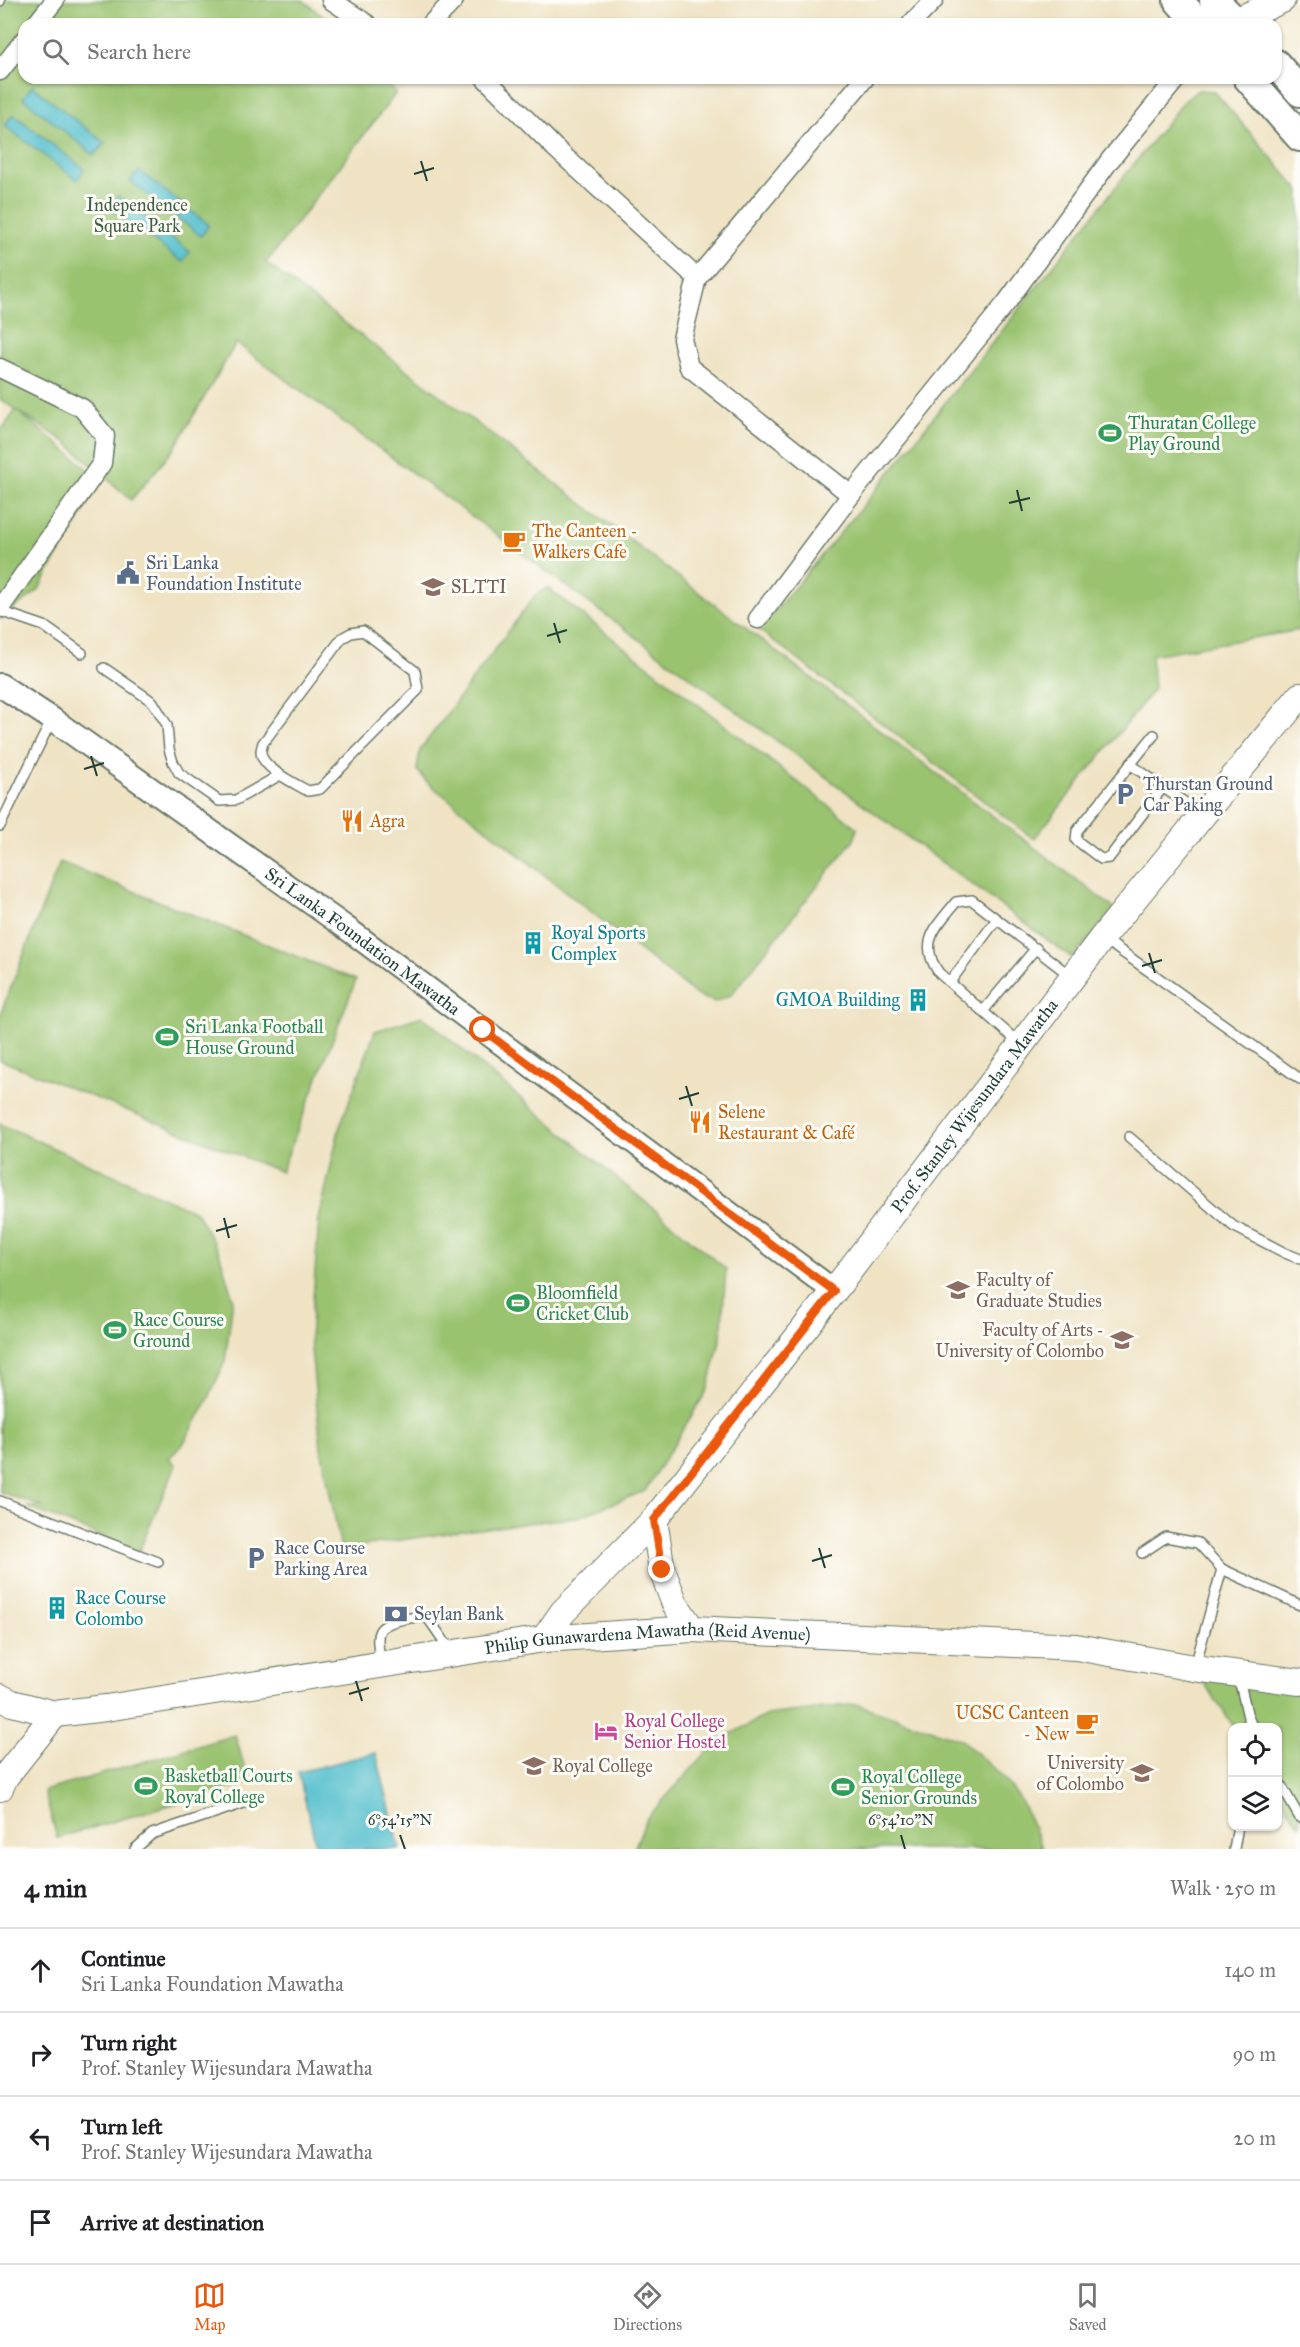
<!DOCTYPE html>
<meta charset="utf-8">
<style>
:root{--surface:#fff;--page:#f2f2f2;--text:#202124;--muted:#757577;--line:#e0e0e0;--accent:#ea580c}
body{margin:0;font-family:"IM FELL Great Primer",serif;background:var(--page);color:var(--text)}
.controls{position:absolute;right:18px;bottom:18px;display:grid;overflow:hidden;border-radius:12px;box-shadow:0 2px 4px #0004}
.controls button{width:54px;height:54px;display:grid;place-items:center;padding:0;border:0;border-bottom:2px solid var(--line);background:var(--surface);color:var(--text);font:30px sans-serif}
.stop{position:absolute;width:18px;height:18px;margin:-14px;border:4px solid #ea580c;border-radius:50%;background:#fff}
.stop.end{background:#ea580c;border-color:#fff;box-shadow:0 2px 6px #0008}
.list{margin:0;padding:0;list-style:none}
h2{display:flex;justify-content:space-between;align-items:center;height:78px;margin:0;padding:0 24px;font-size:26px}
h2 small{font-size:20px;font-weight:400;color:var(--muted)}
.list li{display:grid;grid-template-columns:39px 1fr auto;gap:18px;align-items:center;box-sizing:border-box;height:84px;padding:0 24px;border-top:2px solid var(--line)}
.list b{display:block;font-size:22px;white-space:nowrap}
.list p{margin:0;font-size:20px;white-space:nowrap;color:var(--muted)}
.list em{font-size:20px;font-style:normal;color:var(--muted)}
.icon{flex:none;width:33px;height:33px;fill:none;stroke:currentColor;stroke-width:2;stroke-linecap:round;stroke-linejoin:round}
.map{position:relative;flex:none;width:1300px;height:1849px;overflow:hidden}
.search{position:absolute;background:var(--surface);box-shadow:0 2px 4px #0004;left:18px;right:18px;top:18px;height:66px;display:flex;align-items:center;gap:15px;box-sizing:border-box;padding:0 21px;border-radius:18px;color:var(--muted);font-size:22px}
.sheet{height:414px;background:var(--surface)}
nav{display:flex;justify-content:space-around;align-items:center;box-sizing:border-box;height:84px;border-top:2px solid var(--line);background:var(--surface);font-size:16px;color:var(--muted)}
nav a{display:grid;justify-items:center;gap:3px}
nav .on{color:var(--accent)}
.map>svg:first-child{display:block}
.green{fill:#9ac36f;stroke:#5c8052;stroke-width:1.5}
.water{fill:#54bfce;stroke:#3a7e81;stroke-width:1.5}
.lines{fill:none;stroke-linecap:round;stroke-linejoin:round}
.service-casing{stroke:#687766;stroke-width:12}
.minor-casing{stroke:#687766;stroke-width:21}
.tertiary-casing{stroke:#687766;stroke-width:26}
.secondary-casing{stroke:#687766;stroke-width:28}
.primary-casing{stroke:#687766;stroke-width:32}
.service{stroke:#fff;stroke-width:9}
.minor{stroke:#fff;stroke-width:18}
.tertiary{stroke:#fff;stroke-width:22}
.secondary{stroke:#fff;stroke-width:26}
.primary{stroke:#fff;stroke-width:28}
.route{stroke:#ea580c;stroke-width:8}
.ticks{fill:none;stroke:#1f3d34;stroke-width:2}
.labels{text-anchor:middle;stroke-width:6;stroke-linejoin:round;paint-order:stroke}
.park-label{font-size:18px;fill:#3e5e43;stroke:#fdfcf7}
.leisure-label{font-size:18px;fill:#27864d;stroke:#fdfcf7;text-anchor:start}
.food-label{font-size:18px;fill:#c56008;stroke:#fdfcf7;text-anchor:start}
.service-label{font-size:18px;fill:#4e5e75;stroke:#fdfcf7;text-anchor:start}
.education-label{font-size:18px;fill:#785e54;stroke:#fdfcf7;text-anchor:start}
.culture-label{font-size:18px;fill:#0d838f;stroke:#fdfcf7;text-anchor:start}
.street-label{font-size:18px;fill:#1f3d34;stroke:#fdfcf7}
.hotel-label{font-size:18px;fill:#b23c85;stroke:#fdfcf7;text-anchor:start}
.ticks-label{font-size:15px;text-anchor:middle;fill:#1f3d34;stroke:#fdfcf7;stroke-width:6;stroke-linejoin:round;paint-order:stroke}
</style>
<div class="map">
<svg width="1300" height="1849" viewBox="0 0 1300 1849">
<rect width="100%" height="100%" fill="#fdfcf7"/>
<filter id="ink" filterUnits="userSpaceOnUse"><feTurbulence type="fractalNoise" baseFrequency=".0167" numOctaves="2"/><feDisplacementMap in="SourceGraphic" scale="12" xChannelSelector="R" yChannelSelector="G"/><feConvolveMatrix kernelMatrix="1 2 1 2 8 2 1 2 1" color-interpolation-filters="sRGB"/></filter>
<filter id="wash" filterUnits="userSpaceOnUse"><feTurbulence type="fractalNoise" baseFrequency=".008" numOctaves="4" result="noise"/><feDisplacementMap in="SourceGraphic" scale="24" xChannelSelector="R" yChannelSelector="G"/><feGaussianBlur stdDeviation="1.35" result="paint"/><feColorMatrix in="noise" values="0 0 0 0 0 0 0 0 0 0 0 0 0 0 0 0 0 1.4 0 .05"/><feComposite in="paint" operator="in"/></filter>
<g filter="url(#wash)">
<rect width="100%" height="100%" fill="#efe3c4"/>
<g class="green">
<polygon points="0,0 303,0 332,24 24,24 24,78 383,78 396,93 266,263 1115,909 1072,958 236,343 174,449 131,500 66,442 16,410 102,480 38,591 0,619 0,432 16,410 0,399"/>
<polygon points="1198,90 1214,91 1300,191 1300,630 1151,655 1154,689 1034,839 759,630 872,495 1183,102"/>
<polygon points="548,588 857,828 855,838 731,995 715,1002 698,996 428,783 417,770 420,750 536,594"/>
<polygon points="60,862 356,980 281,1172 0,1060 0,1015"/>
<polygon points="422,1016 726,1269 721,1337 708,1389 645,1491 578,1517 455,1532 341,1549 321,1448 310,1339 319,1219 339,1129 375,1031"/>
<polygon points="0,1124 196,1212 219,1252 233,1299 225,1361 208,1400 183,1444 169,1458 176,1465 139,1551 27,1507 43,1507 0,1492"/>
<polygon points="1194,1668 1300,1682 1300,1826 1278,1793 1278,1728 1234,1727"/>
<polygon points="856,1704 960,1739 1002,1776 1020,1799 1043,1849 634,1849 647,1818 717,1741 767,1715"/>
<polygon points="235,1735 249,1782 57,1838 44,1791"/>
</g>
<g class="water">
<polygon points="32,86 105,143 94,155 23,98"/>
<polygon points="13,114 84,169 77,180 5,126"/>
<polygon points="139,171 209,225 201,236 130,181"/>
<polygon points="118,196 190,252 182,262 110,208"/>
<polygon points="376,1753 400,1849 317,1849 298,1772"/>
</g>
</g>
<g filter="url(#ink)">
<g class="lines">
<g class="service-casing">
<g id="service">
<polyline points="0,1 0,0"/>
<polyline points="0,611 44,626 82,653"/>
<path d="M363,631L415,671L418,690L320,789L308,791C296,784 261,768 261,752C261,749 262,746 263,743L342,638L351,633Z"/>
<polyline points="104,668 153,702 167,725 169,749 173,762 179,773 219,801 236,800 280,775"/>
<polyline points="1154,735 1077,831 1076,840 1101,859 1109,858 1163,787"/>
<polyline points="1130,764 1201,814"/>
<polyline points="0,826 52,719"/>
<polyline points="1104,939 1300,1079"/>
<polyline points="950,982 997,919"/>
<polyline points="984,1010 1036,948"/>
<path d="M1019,1043L939,973C917,942 937,926 956,902L972,900L1072,977"/>
<polyline points="1129,1137 1233,1226 1285,1253 1300,1259"/>
<polyline points="0,1501 158,1562"/>
<polyline points="1142,1553 1166,1537 1198,1543 1222,1569"/>
<path d="M380,1662C378,1637 371,1627 400,1620C410,1618 419,1616 428,1618L450,1650"/>
<polyline points="1195,1666 1222,1569 1300,1605"/>
<polyline points="1238,1675 1248,1717 1253,1728"/>
<polyline points="1278,1780 1300,1818"/>
<polyline points="135,1849 152,1834 247,1802"/>
<polyline points="1234,1849 1238,1826"/>
</g>
</g>
<g class="minor-casing">
<g id="minor">
<polyline points="331,0 367,24"/>
<polyline points="36,24 55,0"/>
<polyline points="431,24 454,0"/>
<polyline points="911,24 934,0"/>
<polyline points="0,71 24,40"/>
<polyline points="485,78 555,148 697,278"/>
<polyline points="0,368 82,408 105,436 102,463 0,608"/>
<polyline points="851,495 689,367 682,339 697,278 865,78"/>
<polyline points="758,619 851,495 1007,302 1110,160 1177,78"/>
</g>
</g>
<g class="tertiary-casing">
<g id="tertiary">
<path id="s1" d="M0,685L52,719L345,927L834,1291"/>
</g>
</g>
<g class="secondary-casing">
<g id="secondary">
<polyline points="1229,24 1282,0"/>
<polyline points="654,1520 662,1570 675,1604 692,1629"/>
<path id="s2" d="M544,1639L563,1612L654,1520L834,1291L1102,938L1300,696"/>
<path id="s3" d="M0,1697L12,1703L55,1714L106,1708L544,1639L692,1629L1076,1647L1194,1668L1300,1682"/>
<polyline points="0,1788 5,1777 55,1714"/>
</g>
</g>
<g class="primary-casing">
<g id="primary">
<polyline points="1178,0 1199,24"/>
<polyline points="1214,0 1238,24"/>
<polyline points="1276,64 1300,92"/>
<polyline points="1248,78 1300,137"/>
</g>
</g>
<use href="#service" class="service"/>
<use href="#minor" class="minor"/>
<use href="#tertiary" class="tertiary"/>
<use href="#secondary" class="secondary"/>
<use href="#primary" class="primary"/>
</g>
</g>
<g class="lines" filter="url(#ink)">
<polyline class="route" points="483,1030 834,1291 654,1520 662,1570"/>
</g>
<path class="ticks" d="M421,161L427,181M414,174L434,168M1017,490L1022,511M1009,503L1030,498M554,623L560,643M547,636L567,630M91,756L97,776M84,769L104,763M1149,953L1155,973M1142,966L1162,960M686,1086L692,1106M679,1099L699,1093M224,1218L229,1238M216,1231L237,1225M819,1548L825,1568M812,1561L832,1555M356,1681L362,1701M349,1694L369,1688M400,1835L405,1849M901,1835L905,1849"/>
<defs>
<g id="stadium-bare" transform="scale(1.8)"><path d="M0-5a6.5 5 0 1 0 0 10a6.5 5 0 1 0 0-10ZM-3.5-1.8h7v3.6h-7Z" fill="#2e9e5b" stroke="#fdfcf7" stroke-width="2.5" paint-order="stroke"/></g>
<g id="cafe-bare" transform="scale(1.8)"><path d="M-5.5-4.5H6V0H3Q3 3.5 0 3.5H-2.5Q-5.5 3.5-5.5 0ZM3-3.2v2h1.7v-2ZM-6 4.5H4V6H-6Z" fill="#e8710a" stroke="#fdfcf7" stroke-width="2.5" paint-order="stroke"/></g>
<g id="civic-bare" transform="scale(1.8)"><path d="M-.6-6.5H3V-4.5H.6V-3L4-1V1h2V6H-6V1h2V-1L-.6-3ZM-1.2 2.5V6h2.4V2.5Z" fill="#5c6f8a" stroke="#fdfcf7" stroke-width="2.5" paint-order="stroke"/></g>
<g id="school-bare" transform="scale(1.8)"><path d="M0-5L7-2L0 1L-7-2ZM-4 1L0 2.5L4 1V4Q0 6-4 4Z" fill="#8d6e63" stroke="#fdfcf7" stroke-width="2.5" paint-order="stroke"/></g>
<g id="parking-bare" transform="scale(1.8)"><path d="M-3.5-5.5H1a3.5 3.5 0 0 1 0 7H-1V5.5H-3.5ZM-1-3.4V-.6H.8a1.4 1.4 0 0 0 0-2.8Z" fill="#5c6f8a" stroke="#fdfcf7" stroke-width="2.5" paint-order="stroke"/></g>
<g id="restaurant-bare" transform="scale(1.8)"><path d="M-5-6h1v4h1v-4h1v4h1v-4h1v5L-1.5 .5V6h-2V.5L-5-1ZM5-6V6H3V1.5H1.5Q1.5-4 5-6Z" fill="#e8710a" stroke="#fdfcf7" stroke-width="2.5" paint-order="stroke"/></g>
<g id="building-bare" transform="scale(1.8)"><path d="M-4-6H4V6H1V3H-1V6H-4ZM-2.5-4.3h1.7v1.8h-1.7ZM.8-4.3h1.7v1.8H.8ZM-2.5-1h1.7V.8h-1.7ZM.8-1h1.7V.8H.8Z" fill="#0f9aa8" stroke="#fdfcf7" stroke-width="2.5" paint-order="stroke"/></g>
<g id="university-bare" transform="scale(1.8)"><path d="M0-5L7-2L0 1L-7-2ZM-4 1L0 2.5L4 1V4Q0 6-4 4Z" fill="#8d6e63" stroke="#fdfcf7" stroke-width="2.5" paint-order="stroke"/></g>
<g id="bank-bare" transform="scale(1.8)"><path d="M-6-4H6V4H-6ZM0-2.3a2.3 2.3 0 1 0 0 4.6a2.3 2.3 0 1 0 0-4.6Z" fill="#5c6f8a" stroke="#fdfcf7" stroke-width="2.5" paint-order="stroke"/></g>
<g id="hotel-bare" transform="scale(1.8)"><path d="M-6-4.5h1.5V1H6V5H4.5V3h-9V5H-6ZM-4 0a1.8 1.8 0 1 1 3.6 0ZM.5 0V-2.5h3Q6-2.5 6 0Z" fill="#d1479c" stroke="#fdfcf7" stroke-width="2.5" paint-order="stroke"/></g>
</defs>
<g fill-rule="evenodd">
<use href="#stadium-bare" x="1110" y="433"/>
<use href="#cafe-bare" x="514" y="541"/>
<use href="#civic-bare" x="128" y="573"/>
<use href="#school-bare" x="433" y="587"/>
<use href="#parking-bare" x="1125" y="794"/>
<use href="#restaurant-bare" x="352" y="821"/>
<use href="#building-bare" x="533" y="943"/>
<use href="#building-bare" x="918" y="1000"/>
<use href="#stadium-bare" x="167" y="1037"/>
<use href="#restaurant-bare" x="700" y="1122"/>
<use href="#university-bare" x="958" y="1290"/>
<use href="#stadium-bare" x="518" y="1303"/>
<use href="#stadium-bare" x="115" y="1330"/>
<use href="#university-bare" x="1122" y="1340"/>
<use href="#parking-bare" x="256" y="1558"/>
<use href="#building-bare" x="57" y="1608"/>
<use href="#bank-bare" x="396" y="1614"/>
<use href="#cafe-bare" x="1087" y="1723"/>
<use href="#hotel-bare" x="606" y="1731"/>
<use href="#school-bare" x="534" y="1766"/>
<use href="#university-bare" x="1142" y="1773"/>
<use href="#stadium-bare" x="146" y="1786"/>
<use href="#stadium-bare" x="843" y="1787"/>
</g>
<g class="labels">
<g class="park-label">
<text x="137" y="211">Independence<tspan x="137" dy="21">Square Park</tspan></text>
</g>
<g class="leisure-label">
<text x="1128" y="429">Thuratan College<tspan x="1128" dy="21">Play Ground</tspan></text>
<text x="185" y="1033">Sri Lanka Football<tspan x="185" dy="21">House Ground</tspan></text>
<text x="536" y="1299">Bloomfield<tspan x="536" dy="21">Cricket Club</tspan></text>
<text x="133" y="1326">Race Course<tspan x="133" dy="21">Ground</tspan></text>
<text x="164" y="1782">Basketball Courts<tspan x="164" dy="21">Royal College</tspan></text>
<text x="861" y="1783">Royal College<tspan x="861" dy="21">Senior Grounds</tspan></text>
</g>
<g class="food-label">
<text x="532" y="537">The Canteen -<tspan x="532" dy="21">Walkers Cafe</tspan></text>
<text x="370" y="827">Agra</text>
<text x="718" y="1118">Selene<tspan x="718" dy="21">Restaurant &amp; Café</tspan></text>
<text x="1069" y="1719" text-anchor="end">UCSC Canteen<tspan x="1069" dy="21">- New</tspan></text>
</g>
<g class="service-label">
<text x="146" y="569">Sri Lanka<tspan x="146" dy="21">Foundation Institute</tspan></text>
<text x="1143" y="790">Thurstan Ground<tspan x="1143" dy="21">Car Paking</tspan></text>
<text x="274" y="1554">Race Course<tspan x="274" dy="21">Parking Area</tspan></text>
<text x="414" y="1620">Seylan Bank</text>
</g>
<g class="education-label">
<text x="451" y="593">SLTTI</text>
<text x="976" y="1286">Faculty of<tspan x="976" dy="21">Graduate Studies</tspan></text>
<text x="1104" y="1336" text-anchor="end">Faculty of Arts -<tspan x="1104" dy="21">University of Colombo</tspan></text>
<text x="1124" y="1769" text-anchor="end">University<tspan x="1124" dy="21">of Colombo</tspan></text>
<text x="552" y="1772">Royal College</text>
</g>
<g class="culture-label">
<text x="551" y="939">Royal Sports<tspan x="551" dy="21">Complex</tspan></text>
<text x="900" y="1006" text-anchor="end">GMOA Building</text>
<text x="75" y="1604">Race Course<tspan x="75" dy="21">Colombo</tspan></text>
</g>
<g class="street-label">
<text dy="6" stroke="none"><textPath href="#s1" startOffset="444">Sri Lanka Foundation Mawatha</textPath></text>
<text dy="6" stroke="none"><textPath href="#s2" startOffset="686">Prof. Stanley Wijesundara Mawatha</textPath></text>
<text dy="6" stroke="none"><textPath href="#s3" startOffset="656">Philip Gunawardena Mawatha (Reid Avenue)</textPath></text>
</g>
<g class="hotel-label">
<text x="624" y="1727">Royal College<tspan x="624" dy="21">Senior Hostel</tspan></text>
</g>
</g>
<g class="ticks-label">
<text x="400" y="1825">6°54'15"N</text>
<text x="901" y="1825">6°54'10"N</text>
</g>
</svg>
<div class="controls">
<button><svg class="icon" aria-label="locate" viewBox="0 0 24 24"><circle cx="12" cy="12" r="6"/><path d="M12 2v4M12 18v4M2 12h4M18 12h4"/></svg></button>
<button><svg class="icon" aria-label="layers" viewBox="0 0 24 24"><path d="M12 4l9 5-9 5-9-5zM3 14l9 5 9-5"/></svg></button>
</div>
<div class="stop" style="left:483px;top:1030px"></div>
<div class="stop end" style="left:662px;top:1570px"></div>
<div class="search"><svg class="icon" aria-label="search" viewBox="0 0 24 24"><circle cx="10" cy="10" r="6"/><path d="M15 15l6 6"/></svg>Search here</div>
</div>
<section class="sheet">
<h2>4 min<small>Walk · 250 m</small></h2>
<ul class="list">
<li><svg class="icon" aria-label="ahead" viewBox="0 0 24 24"><path d="M12 20V5M6 11l6-6 6 6"/></svg><div><b>Continue</b><p>Sri Lanka Foundation Mawatha</p></div><em>140 m</em></li>
<li><svg class="icon" aria-label="right" viewBox="0 0 24 24"><path d="M7 20v-9h11M14 6l5 5-5 5"/></svg><div><b>Turn right</b><p>Prof. Stanley Wijesundara Mawatha</p></div><em>90 m</em></li>
<li><svg class="icon" aria-label="left" viewBox="0 0 24 24"><path d="M17 20v-9H6M10 6l-5 5 5 5"/></svg><div><b>Turn left</b><p>Prof. Stanley Wijesundara Mawatha</p></div><em>20 m</em></li>
<li><svg class="icon" aria-label="arrive" viewBox="0 0 24 24"><path d="M6 21V4h12l-3 4 3 4H6"/></svg><div><b>Arrive at destination</b></div></li>
</ul>
</section>
<nav>
<a class="on"><svg class="icon" aria-label="map" viewBox="0 0 24 24"><path d="M3 6l6-2 6 2 6-2v14l-6 2-6-2-6 2zM9 4v14M15 6v14"/></svg>Map</a>
<a><svg class="icon" aria-label="directions" viewBox="0 0 24 24"><path d="M12 3l9 9-9 9-9-9zM9 14v-3h6M13 9l2 2-2 2"/></svg>Directions</a>
<a><svg class="icon" aria-label="saved" viewBox="0 0 24 24"><path d="M7 4h10v16l-5-4-5 4z"/></svg>Saved</a>
</nav>
